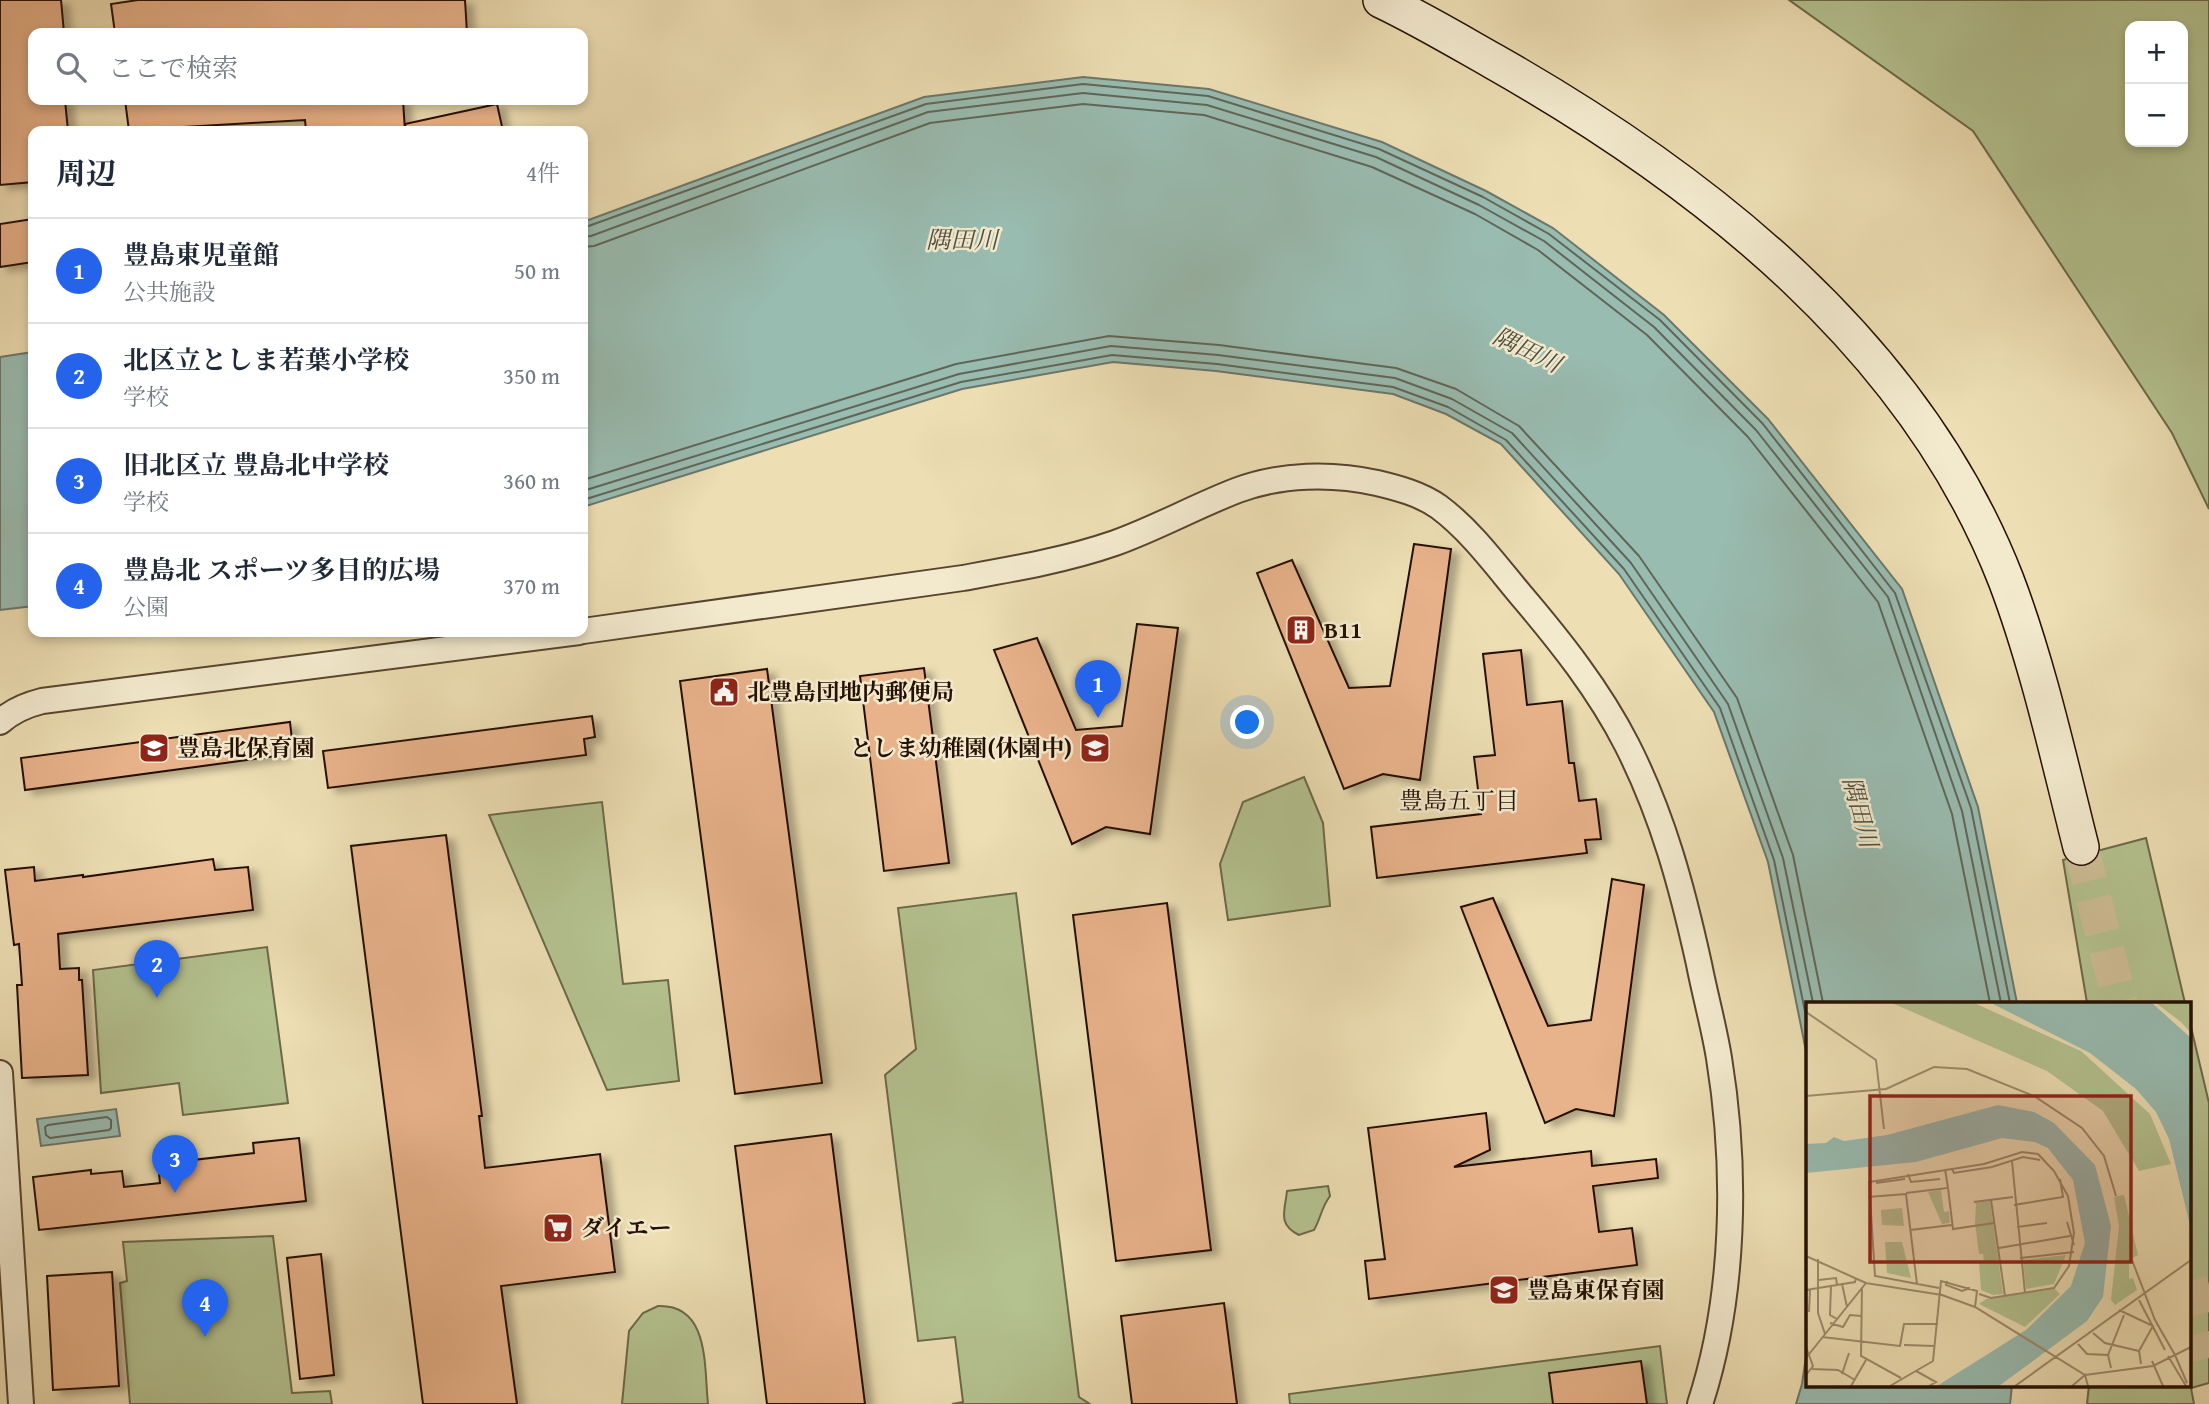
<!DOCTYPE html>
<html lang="ja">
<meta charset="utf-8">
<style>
:root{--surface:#fff;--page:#f6f6f7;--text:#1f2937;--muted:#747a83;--line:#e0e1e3;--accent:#2563eb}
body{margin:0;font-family:"Gentium Book Plus","Noto Serif JP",serif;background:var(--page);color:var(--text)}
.controls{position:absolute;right:21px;top:21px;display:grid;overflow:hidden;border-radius:14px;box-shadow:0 4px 10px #0003}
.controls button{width:63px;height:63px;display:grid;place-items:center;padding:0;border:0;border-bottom:2px solid var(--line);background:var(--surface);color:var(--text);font:35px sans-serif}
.you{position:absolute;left:1248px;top:723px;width:24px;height:24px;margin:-18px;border:5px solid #fff;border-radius:50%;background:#1a73e8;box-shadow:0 0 0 10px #1a73e833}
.badge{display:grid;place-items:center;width:46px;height:46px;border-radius:50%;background:var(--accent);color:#fff;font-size:23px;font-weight:700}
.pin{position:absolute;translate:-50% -58px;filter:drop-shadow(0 2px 4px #0008)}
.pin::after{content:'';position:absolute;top:37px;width:24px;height:21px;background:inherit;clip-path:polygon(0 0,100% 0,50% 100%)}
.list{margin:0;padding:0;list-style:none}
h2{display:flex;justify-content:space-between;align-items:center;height:91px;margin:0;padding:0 28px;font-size:30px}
h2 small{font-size:23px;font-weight:400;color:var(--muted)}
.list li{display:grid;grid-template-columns:46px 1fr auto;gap:21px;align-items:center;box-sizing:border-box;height:105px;padding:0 28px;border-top:2px solid var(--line)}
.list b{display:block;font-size:26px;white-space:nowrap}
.list p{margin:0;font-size:23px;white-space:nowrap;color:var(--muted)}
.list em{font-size:23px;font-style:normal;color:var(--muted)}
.icon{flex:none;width:38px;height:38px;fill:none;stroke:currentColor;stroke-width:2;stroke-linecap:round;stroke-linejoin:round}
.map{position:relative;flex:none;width:2209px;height:1404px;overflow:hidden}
.search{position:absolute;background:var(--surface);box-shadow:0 4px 10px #0003;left:28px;top:28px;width:560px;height:77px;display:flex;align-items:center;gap:18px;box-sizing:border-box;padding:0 24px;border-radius:14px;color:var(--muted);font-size:26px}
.panel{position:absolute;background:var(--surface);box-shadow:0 4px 10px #0003;left:28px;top:126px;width:560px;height:511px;border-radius:14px}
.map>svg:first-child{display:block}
.green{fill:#b4c290;stroke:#6c6948;stroke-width:2;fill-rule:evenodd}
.water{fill:#99bcb1;stroke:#6b776b;stroke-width:2}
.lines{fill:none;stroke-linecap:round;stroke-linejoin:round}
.shore{stroke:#5f6659;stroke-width:2}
.building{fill:#e8b28a;stroke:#251001;stroke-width:2;filter:url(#shadow)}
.secondary-tunnel{stroke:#cfbf98;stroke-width:35;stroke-dasharray:35 18;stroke-linecap:butt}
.street-casing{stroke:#57442e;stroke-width:28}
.secondary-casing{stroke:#251001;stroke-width:38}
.street{stroke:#f3eace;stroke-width:24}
.secondary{stroke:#f3eace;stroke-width:35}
.labels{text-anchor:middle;stroke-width:5;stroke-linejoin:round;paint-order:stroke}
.poi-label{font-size:23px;font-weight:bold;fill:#251001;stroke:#f3eace;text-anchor:start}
.water-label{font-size:24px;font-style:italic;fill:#4e4c3f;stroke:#f3eace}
.neighbourhood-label{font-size:24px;fill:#251001;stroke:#f3eace}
.inset-road{fill:none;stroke:#9d8c6c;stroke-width:2}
.view{fill:#8f2418;fill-opacity:0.15;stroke:#8f2418;stroke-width:3.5}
.inset-edge{fill:none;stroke:#251001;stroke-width:3.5}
</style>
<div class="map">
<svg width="2209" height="1404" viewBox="0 0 2209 1404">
<defs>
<filter id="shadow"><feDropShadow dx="8" dy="4.5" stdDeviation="3.5" flood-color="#0004"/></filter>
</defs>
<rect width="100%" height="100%" fill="#eddeb3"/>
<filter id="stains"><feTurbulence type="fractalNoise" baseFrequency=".00286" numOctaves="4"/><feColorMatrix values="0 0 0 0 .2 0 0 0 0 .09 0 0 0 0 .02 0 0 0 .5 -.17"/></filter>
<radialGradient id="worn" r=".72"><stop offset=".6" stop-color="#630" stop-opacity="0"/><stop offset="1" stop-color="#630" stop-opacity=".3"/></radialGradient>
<g class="green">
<path d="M1789,0H2209V509L2172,433L1973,131ZM2130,26H2183V142H2130Z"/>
<polygon points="1304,777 1323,823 1330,906 1228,920 1220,864 1243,802"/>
<polygon points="602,802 623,984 668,980 679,1081 607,1090 489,815"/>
<polygon points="2146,838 2185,1003 2087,1003 2063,860"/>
<polygon points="1016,893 1079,1397 1090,1404 952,1404 963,1402 955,1337 918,1341 885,1075 916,1049 898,908"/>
<polygon points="267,947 288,1103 183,1115 179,1083 101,1093 93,970"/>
<polygon points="2190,1023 2209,1103 2209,1383 2191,1388 2194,1404 2087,1404 2089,1385 2190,1385"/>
<path d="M1328,1186L1330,1196C1321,1208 1321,1218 1314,1230L1299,1235C1277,1224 1285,1211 1287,1191Z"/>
<polygon points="273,1236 292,1393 330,1391 332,1404 130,1404 120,1283 127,1281 123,1242"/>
<path d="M658,1306C710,1304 704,1367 708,1404H622L629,1331L643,1313Z"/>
<polygon points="1660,1346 1667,1404 1290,1404 1289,1394"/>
</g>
<g class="water">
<polygon points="1083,77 1209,89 1382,142 1486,191 1553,228 1664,315 1768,419 1902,589 1978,807 2017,1003 1808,1003 1808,1061 1768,862 1714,712 1619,574 1501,444 1446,414 1393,394 1216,371 1113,362 962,389 583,507 583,222 924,97"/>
<polygon points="33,352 33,606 0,610 0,357"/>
<polygon points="116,1109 120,1136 41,1146 37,1119"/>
<polygon points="1808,1343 1808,1385 2012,1385 2010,1404 1796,1404 1802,1384"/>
</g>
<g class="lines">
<g class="shore">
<polyline points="583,228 926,104 1083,84 1208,96 1379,149 1483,197 1549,234 1660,320 1763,424 1895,593 1971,808 2010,1003"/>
<polyline points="583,237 591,236 928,112 1083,93 1207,105 1376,157 1479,205 1544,241 1654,327 1756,430 1888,597 1962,811 2001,1003"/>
<polyline points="583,247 594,246 930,123 1083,104 1204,115 1372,167 1475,214 1538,250 1647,335 1748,437 1878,602 1952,814 1990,1003"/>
<polyline points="583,480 956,364 1109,336 1219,345 1396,368 1456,389 1519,426 1639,556 1737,698 1793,855 1823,1003"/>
<polyline points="583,491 959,374 1111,346 1218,355 1395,378 1452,399 1512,433 1631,563 1728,704 1783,858 1813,1003"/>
<polyline points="583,500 961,382 1112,355 1217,364 1393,387 1448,407 1506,440 1624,569 1720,708 1774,860 1808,1026"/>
<polygon points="107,1117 111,1120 111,1128 109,1130 50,1138 46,1135 45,1127 48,1125"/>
</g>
</g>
<g class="building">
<polygon points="0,0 61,0 64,33 33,33 33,100 65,100 68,131 33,131 33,182 0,185"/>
<polygon points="138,0 465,0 467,33 115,33 111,4"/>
<polygon points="125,100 403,100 405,131 306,131 305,120 184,127 184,131 129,131"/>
<polygon points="497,104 503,131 406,131 405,124"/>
<polygon points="33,219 33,262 0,267 0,224"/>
<polygon points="1414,544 1451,549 1420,780 1383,774 1344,789 1257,573 1292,560 1349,688 1390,686"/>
<polygon points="1137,624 1178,628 1150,834 1106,827 1072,844 994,650 1037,638 1076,730 1122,726"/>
<polygon points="1521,650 1527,705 1562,701 1569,763 1574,763 1579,801 1596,799 1601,839 1585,840 1587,853 1377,878 1371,827 1481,814 1474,757 1495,755 1483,654"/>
<polygon points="924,668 949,863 884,871 860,676"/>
<polygon points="767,669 822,1083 735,1094 680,681"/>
<polygon points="592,716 595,737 584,739 586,755 328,788 323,751"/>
<polygon points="290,722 292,740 283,742 284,755 25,790 21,758"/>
<polygon points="446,835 482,1116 479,1116 485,1168 600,1154 615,1272 501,1286 517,1404 423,1404 351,846"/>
<polygon points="213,859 215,870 248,867 253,910 58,934 60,969 79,968 79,980 82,980 88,1075 22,1078 17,985 22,985 19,944 14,945 5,870 34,867 35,881 83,875 83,877"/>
<polygon points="1612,879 1644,885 1614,1116 1576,1109 1545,1123 1461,907 1493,898 1548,1026 1591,1020"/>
<polygon points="1167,903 1211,1250 1116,1261 1073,915"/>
<polygon points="1486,1113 1490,1150 1454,1167 1591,1151 1592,1166 1656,1159 1658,1178 1593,1186 1599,1232 1632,1228 1637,1265 1369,1299 1365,1261 1385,1259 1368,1128"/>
<polygon points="831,1134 865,1404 767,1404 735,1146"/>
<polygon points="299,1138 306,1201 39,1230 33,1177 91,1170 91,1174 122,1171 124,1187 160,1183 158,1164 254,1153 253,1143"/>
<polygon points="321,1254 334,1375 300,1379 287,1258"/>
<polygon points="112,1272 119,1386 53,1390 47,1276"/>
<polygon points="1224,1303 1237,1404 1132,1404 1121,1316"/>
<polygon points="1641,1361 1647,1404 1553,1404 1549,1373"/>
</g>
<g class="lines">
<g class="secondary-tunnel">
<polyline points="2081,847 2120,1003"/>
<polyline points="2190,1281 2209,1358"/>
</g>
<g class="street-casing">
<g id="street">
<path d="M583,631L963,578C1013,569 1066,560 1115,543C1157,528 1196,506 1238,490C1281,474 1332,473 1377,483C1398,488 1421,494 1439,507C1470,530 1495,564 1520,594C1560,641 1599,690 1627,745C1663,816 1682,887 1699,964C1705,995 1714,1027 1719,1058C1737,1169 1735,1297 1700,1404"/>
<path d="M0,722C12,711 26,705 42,701L579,632"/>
<polyline points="0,1073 21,1404"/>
</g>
</g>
<g class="secondary-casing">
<path id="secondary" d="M1381,0C1419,18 1456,40 1493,61C1705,181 1915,346 2006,580C2038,664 2059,760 2081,847"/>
</g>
<use href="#street" class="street"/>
<use href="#secondary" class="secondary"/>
</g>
<defs>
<g id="building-square" transform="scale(1.575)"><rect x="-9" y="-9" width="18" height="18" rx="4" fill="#8f2418" stroke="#f3eace"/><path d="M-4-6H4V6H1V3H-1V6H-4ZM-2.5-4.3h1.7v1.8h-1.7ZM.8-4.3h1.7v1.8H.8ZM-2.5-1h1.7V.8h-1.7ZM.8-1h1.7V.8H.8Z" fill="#fff"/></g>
<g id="civic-square" transform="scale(1.575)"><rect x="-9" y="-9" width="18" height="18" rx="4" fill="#8f2418" stroke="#f3eace"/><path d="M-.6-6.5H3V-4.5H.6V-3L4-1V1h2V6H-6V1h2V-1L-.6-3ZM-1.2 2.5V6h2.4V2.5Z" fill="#fff"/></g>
<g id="school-square" transform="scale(1.575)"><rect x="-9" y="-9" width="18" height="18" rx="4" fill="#8f2418" stroke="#f3eace"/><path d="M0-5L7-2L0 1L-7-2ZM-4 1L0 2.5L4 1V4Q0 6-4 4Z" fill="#fff"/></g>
<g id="supermarket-square" transform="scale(1.575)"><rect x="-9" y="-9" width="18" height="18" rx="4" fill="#8f2418" stroke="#f3eace"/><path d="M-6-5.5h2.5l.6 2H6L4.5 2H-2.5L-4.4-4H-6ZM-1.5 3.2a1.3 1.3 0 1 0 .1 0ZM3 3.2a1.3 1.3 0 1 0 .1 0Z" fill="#fff"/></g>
</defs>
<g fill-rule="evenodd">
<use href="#building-square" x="1301" y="630"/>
<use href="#civic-square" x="724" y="692"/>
<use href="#school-square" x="154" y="748"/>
<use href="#school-square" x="1095" y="748"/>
<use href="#supermarket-square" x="558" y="1228"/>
<use href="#school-square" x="1504" y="1290"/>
</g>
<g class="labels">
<g class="poi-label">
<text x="1324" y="638">B11</text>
<text x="747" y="700">北豊島団地内郵便局</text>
<text x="177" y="756">豊島北保育園</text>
<text x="1072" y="756" text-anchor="end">としま幼稚園(休園中)</text>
<text x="581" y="1236">ダイエー</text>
<text x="1527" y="1298">豊島東保育園</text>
</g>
<g class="water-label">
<text x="962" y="248">隅田川</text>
<text transform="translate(1527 350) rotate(26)" y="8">隅田川</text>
<text transform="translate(1860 812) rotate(75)" y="8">隅田川</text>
</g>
<g class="neighbourhood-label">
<text x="1459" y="809">豊島五丁目</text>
</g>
</g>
<g transform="translate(1806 1002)">
<rect width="385" height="385" fill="#eddeb3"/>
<path d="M86,1H168L275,49L344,112L365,162L333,169L297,109L241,69ZM350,1H385V31L375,20ZM135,188L138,210L143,209L144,221L136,222L122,190ZM318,193L332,253L323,258V277L327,276L331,288L309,303L305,298L313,224L308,195ZM184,199L197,292L187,293L175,288L173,260L178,259L177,252H173L169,221L170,201ZM96,206L98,224L76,223L75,208ZM79,240H96L105,276L81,271ZM260,253L248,282L220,287L217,258ZM249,287L254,292L219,325L173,302L180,297Z" fill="#b4c290"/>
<path d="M185,1H346L385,36V227L363,137L350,110L330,87L284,51ZM192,103L228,110L248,121L289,163L305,224L297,295L281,319L193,384H131L220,328L265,284L279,241L267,178L242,146L229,140L196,136L110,160L0,171V142L20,141L28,135L38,139L81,133Z" fill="#99bcb1"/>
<path class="inset-road" d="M0,10L70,58L78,127M0,94L80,87L128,65L161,67L228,94L276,126L298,154L310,194M0,154V255M206,159L219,291M146,167L148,171L186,165L217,155L234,158M102,172L105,180L134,177M70,181L99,177M142,186L147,227L188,221M100,191L142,186L139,167M62,195L100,192L111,282M185,198L199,294M168,200L207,195M208,203L257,195L254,177M261,220L268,243M211,225L241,221M104,228L146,223M193,246L264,234M0,254L60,281M214,256L268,250M12,257V311L19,332M326,258L349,318L369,353M13,278L30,276L31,283M141,279L140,283L156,289L164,286M36,282L41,305M25,284L24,313L31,317M56,285L55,354L95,376M133,286L69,274L63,180L178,162L216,150L232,152L248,169L262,194L268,231L263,264L248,286L185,296L173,292M0,288L49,280L50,276M333,298L359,348M313,308L347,324L333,349L335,362M3,310L4,288M24,321L37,325L44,313L55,314M287,331L299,341L333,349M16,335L94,344L98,322H132M272,342L281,352L302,353L305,366M98,343L129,344M0,345L7,364L0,373M302,353L318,313M369,353L381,381M362,354L380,384M0,356L60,281L136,293L169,305L279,373L347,364L385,345M346,359L357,384M6,367L32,368L49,378M110,369L130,380L123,384M36,372L43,351M45,384L60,358M84,384L127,359L135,279L171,289L169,305M209,384L385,258M266,384L279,373L282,384"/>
<path class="view" d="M64,94H325V260H64Z"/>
<rect width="385" height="385" class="inset-edge"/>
</g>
<rect width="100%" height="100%" filter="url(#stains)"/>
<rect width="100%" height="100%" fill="url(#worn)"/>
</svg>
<div class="controls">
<button>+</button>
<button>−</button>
</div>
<div class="you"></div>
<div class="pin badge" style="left:1098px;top:718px">1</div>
<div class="pin badge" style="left:157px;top:998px">2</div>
<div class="pin badge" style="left:175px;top:1193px">3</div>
<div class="pin badge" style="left:205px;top:1337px">4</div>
<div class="search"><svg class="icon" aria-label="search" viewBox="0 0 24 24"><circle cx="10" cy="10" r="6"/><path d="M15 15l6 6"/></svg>ここで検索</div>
<section class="panel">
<h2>周辺<small>4件</small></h2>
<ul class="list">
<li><span class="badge">1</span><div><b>豊島東児童館</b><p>公共施設</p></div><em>50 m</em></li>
<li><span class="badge">2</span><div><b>北区立としま若葉小学校</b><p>学校</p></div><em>350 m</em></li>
<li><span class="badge">3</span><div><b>旧北区立 豊島北中学校</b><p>学校</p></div><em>360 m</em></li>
<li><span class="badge">4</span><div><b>豊島北 スポーツ多目的広場</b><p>公園</p></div><em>370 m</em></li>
</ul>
</section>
</div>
